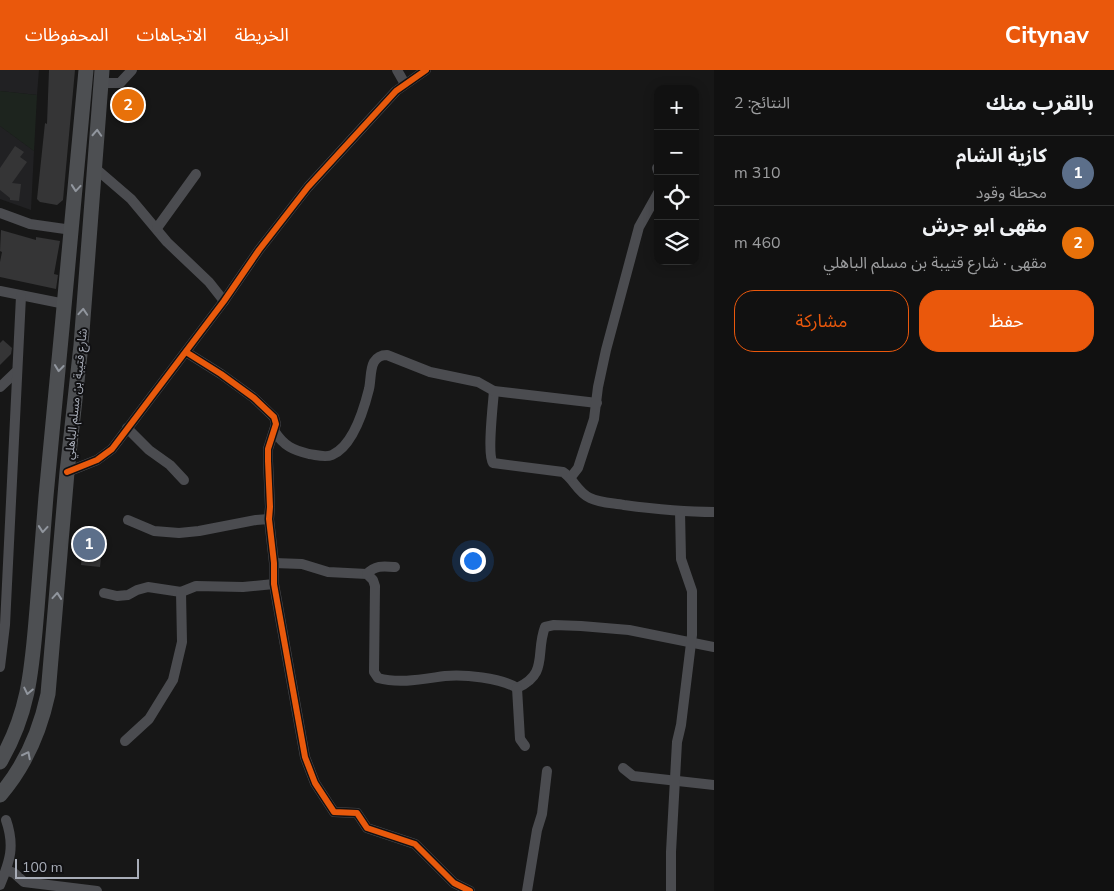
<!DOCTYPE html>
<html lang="ar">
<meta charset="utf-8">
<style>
:root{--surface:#111;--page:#1a1a1a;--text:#f1f3f6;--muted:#9c9d9f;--line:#303131;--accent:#ea580c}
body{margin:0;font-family:"Nunito Sans","Noto Sans Arabic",sans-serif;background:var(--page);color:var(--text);direction:rtl}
.controls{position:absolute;right:15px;top:15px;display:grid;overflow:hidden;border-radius:10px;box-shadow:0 2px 12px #0003}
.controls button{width:45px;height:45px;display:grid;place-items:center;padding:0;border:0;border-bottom:1px solid var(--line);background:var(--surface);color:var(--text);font:25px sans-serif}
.scale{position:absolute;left:15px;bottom:12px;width:124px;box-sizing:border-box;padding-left:5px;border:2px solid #a8adb8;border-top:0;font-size:14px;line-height:18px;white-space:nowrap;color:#a8adb8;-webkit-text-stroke:4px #111113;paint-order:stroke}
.you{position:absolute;left:472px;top:490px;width:18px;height:18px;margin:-12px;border:4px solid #fff;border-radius:50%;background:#1a73e8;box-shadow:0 0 0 8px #1a73e833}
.badge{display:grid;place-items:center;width:32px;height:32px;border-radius:50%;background:var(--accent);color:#fff;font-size:16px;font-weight:700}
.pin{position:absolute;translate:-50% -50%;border:2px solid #fff;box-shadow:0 1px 5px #0006}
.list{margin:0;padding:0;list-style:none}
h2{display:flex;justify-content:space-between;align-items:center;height:65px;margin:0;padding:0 20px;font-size:21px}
h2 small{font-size:16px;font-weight:400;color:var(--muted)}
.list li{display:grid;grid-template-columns:32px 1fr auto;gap:15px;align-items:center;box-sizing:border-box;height:70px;padding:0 20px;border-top:1px solid var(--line)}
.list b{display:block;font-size:19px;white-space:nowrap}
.list p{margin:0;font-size:16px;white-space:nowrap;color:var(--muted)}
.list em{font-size:16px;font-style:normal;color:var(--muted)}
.actions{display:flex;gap:10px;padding:15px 20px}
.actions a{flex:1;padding:11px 0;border:1px solid var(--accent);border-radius:20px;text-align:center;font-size:18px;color:var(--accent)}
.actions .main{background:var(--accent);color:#fff}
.icon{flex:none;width:28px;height:28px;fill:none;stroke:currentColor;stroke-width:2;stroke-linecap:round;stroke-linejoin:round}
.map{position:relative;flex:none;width:714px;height:821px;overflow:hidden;direction:ltr}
header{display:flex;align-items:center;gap:30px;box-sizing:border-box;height:70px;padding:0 25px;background:var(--accent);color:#fff}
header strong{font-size:24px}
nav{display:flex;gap:28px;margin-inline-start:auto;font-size:18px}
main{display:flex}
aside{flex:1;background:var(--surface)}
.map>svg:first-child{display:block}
.built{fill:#212123}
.green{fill:#1d241e}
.building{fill:#353536}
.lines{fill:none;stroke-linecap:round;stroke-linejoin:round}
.minor{stroke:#4b4c50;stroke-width:10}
.primary{stroke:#4d4f52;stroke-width:15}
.cycleway-casing{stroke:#111113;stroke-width:9}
.cycleway{stroke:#e8590c;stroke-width:6}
.oneway{stroke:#91969e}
.labels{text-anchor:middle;stroke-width:4;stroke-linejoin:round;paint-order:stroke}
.street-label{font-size:12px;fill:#a8adb8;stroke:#111113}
</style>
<header>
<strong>Citynav</strong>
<nav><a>الخريطة</a><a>الاتجاهات</a><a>المحفوظات</a></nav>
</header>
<main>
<aside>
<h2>بالقرب منك<small>النتائج: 2</small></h2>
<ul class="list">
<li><span class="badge" style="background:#5c6f8a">1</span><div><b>كازية الشام</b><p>محطة وقود</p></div><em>310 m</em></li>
<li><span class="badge" style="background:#e8710a">2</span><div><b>مقهى ابو جرش</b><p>مقهى · شارع قتيبة بن مسلم الباهلي</p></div><em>460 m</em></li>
</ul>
<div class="actions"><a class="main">حفظ</a><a>مشاركة</a></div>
</aside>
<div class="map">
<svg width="714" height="821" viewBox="0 0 714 821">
<rect width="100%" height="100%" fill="#171717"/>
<g class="built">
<polygon points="0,0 39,0 37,25 0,21"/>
<polygon points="0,56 34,81 31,140 0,129"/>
</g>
<polygon class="green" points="0,21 37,25 34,81 0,56"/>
<g class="building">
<polygon points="49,0 75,0 63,130 57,135 40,132 37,129 45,53 47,54"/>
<polygon points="15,76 24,82 20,87 27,92 12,113 21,114 19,131 10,130 10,128 0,120 0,98"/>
<polygon points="1,160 36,170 36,167 60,171 54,204 58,205 56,219 0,207 0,192 2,182 0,181"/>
<polygon points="3,270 12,278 11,284 0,295 0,273"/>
<polygon points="84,469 103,471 100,497 81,495"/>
</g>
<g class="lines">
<g class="minor">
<polyline points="397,0 405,14"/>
<polyline points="100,13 120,13 132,0"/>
<polyline points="95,98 131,129 167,172 209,212 224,231"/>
<polyline points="657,98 658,101"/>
<polyline points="0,143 30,154 72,160"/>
<polyline points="157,158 196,104"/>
<polyline points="0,221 65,234"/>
<polyline points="186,282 221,304 254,328 274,347 276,354 268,379 268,391 270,437 269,449 274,493 274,514 305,687 315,713 334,742 357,743 367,758 415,774 454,813 470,821"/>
<polyline points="0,317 17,301"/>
<path d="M494,321C493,334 487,385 493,393L563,402C574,409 577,422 590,428C600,433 613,433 624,435C654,439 684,442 714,442"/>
<polyline points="127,358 149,380 170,395 184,410"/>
<path d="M275,362C284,376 293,380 309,384C317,385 325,388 332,385C353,376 364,339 369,319C371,310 370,299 374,292C377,287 382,285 387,285L430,302L478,312L494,321L597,333"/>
<polyline points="67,402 97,390 112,379 224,231 259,180 308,117 396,21 426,0"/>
<polyline points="571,407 578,398 594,349 598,317 606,280 639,157 658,123"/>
<polyline points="128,450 154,461 179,463 199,461 256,450 269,449"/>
<path d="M274,493L302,494L328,502L367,504L373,510L375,516L374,602L378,608C400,614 423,609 445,606C464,604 501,608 517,618"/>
<path d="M367,504C375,495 383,496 395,497"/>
<polyline points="104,523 117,526 128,525 137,520 148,517 181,522"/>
<polyline points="0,597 5,555 21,226"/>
<path d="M517,618C549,604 535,583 545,557L554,555L581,556L629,560L714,577"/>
<polyline points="517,618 520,669 525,676"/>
<polyline points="125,671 149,649 173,610 182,572 181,522 196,516 243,517 274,514"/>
<polyline points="623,698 633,706 714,715"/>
<polyline points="6,800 14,803 24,812 97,821"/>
<path d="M0,815C10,791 15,776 6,750"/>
<polyline points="527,821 537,760 542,744 547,701"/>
<polyline points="671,821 671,782 677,672 681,655 692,565 692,521 681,489 680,441"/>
</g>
<g class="primary">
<path d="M0,692C30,641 32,596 37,539C40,501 43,464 46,426C59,284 74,142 86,0"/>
<path d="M0,725C25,696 40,661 48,624L67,402L81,275L102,0"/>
</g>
<g class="cycleway-casing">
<g id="cycleway">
<polyline points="186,282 221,304 254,328 274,347 276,354 268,379 268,391 270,437 269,449 274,493 274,514 305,687 315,713 334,742 357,743 367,758 415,774 454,813 470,821"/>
<polyline points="67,402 97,390 112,379 224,231 259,180 308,117 396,21 426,0"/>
</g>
</g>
<use href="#cycleway" class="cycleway"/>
</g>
<defs><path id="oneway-chevron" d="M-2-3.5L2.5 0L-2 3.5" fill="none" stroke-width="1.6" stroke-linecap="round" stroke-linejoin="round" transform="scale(1.25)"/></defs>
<g class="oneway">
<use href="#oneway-chevron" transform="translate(97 63) rotate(-87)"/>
<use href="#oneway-chevron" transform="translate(76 118) rotate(95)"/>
<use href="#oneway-chevron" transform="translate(83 242) rotate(-86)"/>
<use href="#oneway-chevron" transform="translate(59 298) rotate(96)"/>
<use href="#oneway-chevron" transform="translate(43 459) rotate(95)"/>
<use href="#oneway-chevron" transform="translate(57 526) rotate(-85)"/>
<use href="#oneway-chevron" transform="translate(28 621) rotate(102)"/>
<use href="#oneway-chevron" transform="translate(27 685) rotate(-63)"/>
</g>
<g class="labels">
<g class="street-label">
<text transform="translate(76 324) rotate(-84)" y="4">شارع قتيبة بن مسلم الباهلي</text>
</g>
</g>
</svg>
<div class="controls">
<button>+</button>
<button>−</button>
<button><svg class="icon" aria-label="locate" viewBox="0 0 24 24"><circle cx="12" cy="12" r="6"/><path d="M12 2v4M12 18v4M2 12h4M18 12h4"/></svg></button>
<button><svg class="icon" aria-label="layers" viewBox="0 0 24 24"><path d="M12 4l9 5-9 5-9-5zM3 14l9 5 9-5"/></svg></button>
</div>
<div class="scale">100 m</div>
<div class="you"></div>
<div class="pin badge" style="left:89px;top:474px;background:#5c6f8a">1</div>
<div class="pin badge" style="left:128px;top:35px;background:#e8710a">2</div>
</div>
</main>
